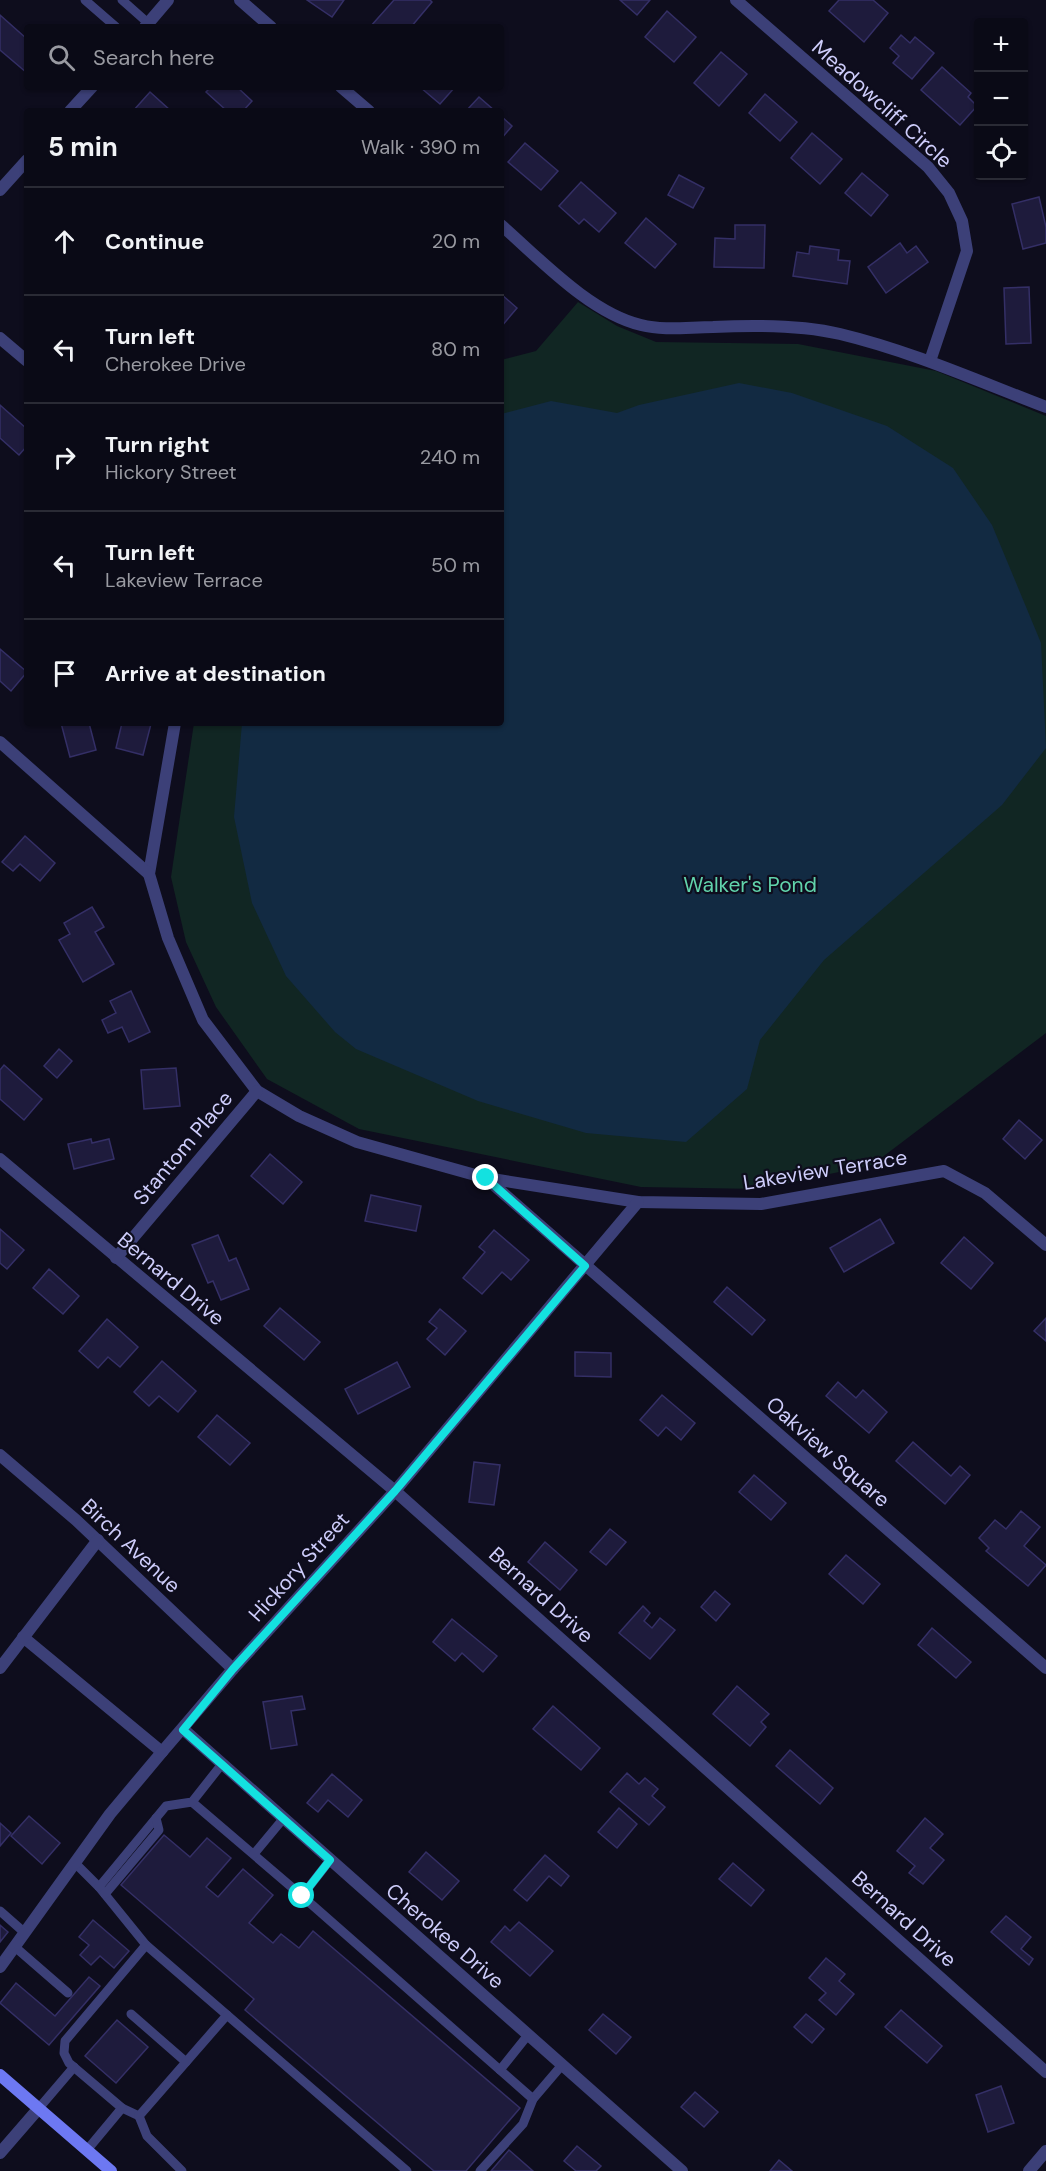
<!DOCTYPE html>
<meta charset="utf-8">
<style>
:root{--surface:#0a0a16;--page:#181823;--text:#f1f3f6;--muted:#999aa1;--line:#2a2b35}
body{margin:0;font-family:"DM Sans",sans-serif;background:var(--page);color:var(--text)}
.controls{position:absolute;right:18px;top:18px;display:grid;overflow:hidden;border-radius:6px;box-shadow:0 2px 4px #0004}
.controls button{width:54px;height:54px;display:grid;place-items:center;padding:0;border:0;border-bottom:2px solid var(--line);background:var(--surface);color:var(--text);font:30px sans-serif}
.stop{position:absolute;width:18px;height:18px;margin:-14px;border:4px solid #13e1e0;border-radius:50%;background:#fff}
.stop.end{background:#13e1e0;border-color:#fff;box-shadow:0 2px 6px #0008}
.list{margin:0;padding:0;list-style:none}
h2{display:flex;justify-content:space-between;align-items:center;height:78px;margin:0;padding:0 24px;font-size:26px}
h2 small{font-size:20px;font-weight:400;color:var(--muted)}
.list li{display:grid;grid-template-columns:39px 1fr auto;gap:18px;align-items:center;box-sizing:border-box;height:108px;padding:0 24px;border-top:2px solid var(--line)}
.list b{display:block;font-size:22px;white-space:nowrap}
.list p{margin:0;font-size:20px;white-space:nowrap;color:var(--muted)}
.list em{font-size:20px;font-style:normal;color:var(--muted)}
.icon{flex:none;width:33px;height:33px;fill:none;stroke:currentColor;stroke-width:2;stroke-linecap:round;stroke-linejoin:round}
.map{position:relative;flex:none;width:1046px;height:2171px;overflow:hidden}
.search{position:absolute;background:var(--surface);box-shadow:0 2px 4px #0004;left:24px;top:24px;width:480px;height:66px;display:flex;align-items:center;gap:15px;box-sizing:border-box;padding:0 21px;border-radius:6px;color:var(--muted);font-size:22px}
.panel{position:absolute;background:var(--surface);box-shadow:0 2px 4px #0004;left:24px;top:108px;width:480px;height:618px;border-radius:6px}
.map>svg:first-child{display:block}
.green{fill:#112623}
.water{fill:#122a42}
.building{fill:#1e1b3c;stroke:#342f66;stroke-width:1.5}
.lines{fill:none;stroke-linecap:round;stroke-linejoin:round}
.service{stroke:#3c4078;stroke-width:9}
.minor{stroke:#3c4078;stroke-width:12}
.tertiary{stroke:#3c4078;stroke-width:12}
.secondary{stroke:#6d78f2;stroke-width:12}
.route{stroke:#13e1e0;stroke-width:8}
.labels{text-anchor:middle;stroke-width:4.5;stroke-linejoin:round;paint-order:stroke}
.street-label{font-size:21px;fill:#cecdfb;stroke:#0e0d1d}
.park-label{font-size:21px;fill:#61d3ab;stroke:#0e0d1d}
</style>
<div class="map">
<svg width="1046" height="2171" viewBox="0 0 1046 2171">
<rect width="100%" height="100%" fill="#0e0d1d"/>
<polygon class="green" points="578,302 617,326 656,342 798,344 936,371 1046,416 1046,1033 872,1165 759,1189 641,1187 359,1129 267,1079 216,1007 186,942 171,877 194,723 501,723 501,360 536,351"/>
<polygon class="water" points="739,383 792,393 887,426 953,468 992,525 1041,643 1046,748 1002,805 824,960 760,1040 747,1089 686,1142 586,1133 478,1101 356,1049 335,1032 286,976 252,903 234,817 242,723 501,723 501,414 551,401 617,413 639,405"/>
<g class="building">
<polygon points="307,0 344,0 332,17"/>
<polygon points="394,0 430,0 432,2 411,27 370,27"/>
<polygon points="620,0 650,0 637,15"/>
<polygon points="839,0 873,0 888,13 864,42 829,11"/>
<polygon points="667,11 696,37 674,62 645,37"/>
<polygon points="0,15 27,39 27,73 0,50"/>
<polygon points="901,35 910,43 915,37 934,53 912,79 893,63 899,56 890,48"/>
<polygon points="721,52 747,74 719,106 694,83"/>
<polygon points="942,67 971,93 968,97 977,106 960,125 921,90"/>
<polygon points="211,87 237,87 252,101 243,111 227,111 206,92"/>
<polygon points="420,87 455,87 440,104"/>
<polygon points="150,92 171,111 133,111"/>
<polygon points="765,94 797,122 780,141 749,113"/>
<polygon points="479,97 495,111 466,111"/>
<polygon points="501,116 512,126 501,139"/>
<polygon points="812,133 842,159 820,184 791,158"/>
<polygon points="525,143 558,171 541,190 508,162"/>
<polygon points="862,173 888,195 871,216 845,193"/>
<polygon points="679,175 704,188 693,208 668,195"/>
<polygon points="581,182 616,213 599,232 584,219 579,224 559,206"/>
<polygon points="1039,197 1046,227 1046,243 1023,249 1012,204"/>
<polygon points="646,218 676,244 655,268 625,243"/>
<polygon points="735,225 765,225 764,268 714,267 715,238 735,239"/>
<polygon points="900,243 907,253 916,246 928,262 886,293 868,267"/>
<polygon points="810,246 839,250 838,260 850,261 847,284 793,276 797,252 809,254"/>
<polygon points="1029,287 1031,343 1006,344 1004,288"/>
<polygon points="501,294 517,308 501,327"/>
<polygon points="0,405 27,429 27,446 19,455 0,438"/>
<polygon points="0,649 27,672 11,691 0,681"/>
<polygon points="61,723 89,723 96,750 70,757"/>
<polygon points="122,723 151,724 143,755 116,748"/>
<polygon points="25,836 55,863 40,881 20,864 13,871 2,862"/>
<polygon points="92,907 104,927 95,932 114,964 83,982 59,940 70,934 64,923"/>
<polygon points="131,991 150,1032 129,1042 122,1027 108,1033 102,1020 116,1013 110,1001"/>
<polygon points="59,1049 72,1061 57,1078 44,1066"/>
<polygon points="4,1065 42,1099 24,1120 0,1099 0,1070"/>
<polygon points="176,1068 180,1106 144,1109 141,1070"/>
<polygon points="1019,1120 1042,1140 1025,1159 1003,1139"/>
<polygon points="91,1139 92,1143 109,1139 114,1159 74,1169 68,1144"/>
<polygon points="270,1154 302,1182 283,1204 251,1176"/>
<polygon points="371,1195 421,1206 416,1231 365,1221"/>
<polygon points="880,1219 894,1243 844,1272 830,1248"/>
<polygon points="0,1229 24,1250 7,1269 0,1263"/>
<polygon points="494,1230 529,1260 511,1280 502,1272 482,1294 463,1278 485,1252 479,1247"/>
<polygon points="218,1235 229,1261 236,1258 249,1289 221,1300 213,1281 208,1283 192,1245"/>
<polygon points="964,1237 993,1263 971,1289 941,1263"/>
<polygon points="49,1269 79,1296 63,1314 33,1288"/>
<polygon points="727,1287 765,1320 752,1335 714,1302"/>
<polygon points="280,1308 320,1342 304,1360 264,1326"/>
<polygon points="440,1309 466,1331 445,1355 427,1339 437,1328 429,1322"/>
<polygon points="1046,1318 1046,1341 1034,1331"/>
<polygon points="107,1319 138,1347 120,1367 108,1357 98,1368 79,1351"/>
<polygon points="575,1352 611,1353 611,1377 575,1376"/>
<polygon points="162,1361 196,1391 178,1412 159,1396 149,1406 134,1392"/>
<polygon points="397,1362 410,1387 358,1414 345,1389"/>
<polygon points="838,1382 856,1398 863,1390 887,1412 869,1433 826,1396"/>
<polygon points="662,1395 695,1423 681,1440 666,1427 658,1436 640,1420"/>
<polygon points="217,1415 250,1443 230,1465 198,1437"/>
<polygon points="913,1442 951,1476 960,1466 970,1475 945,1504 896,1461"/>
<polygon points="474,1462 500,1465 494,1505 469,1502"/>
<polygon points="754,1475 786,1503 771,1520 739,1492"/>
<polygon points="1021,1511 1040,1527 1024,1546 1046,1565 1028,1586 986,1551 989,1548 979,1538 995,1520 1006,1529"/>
<polygon points="610,1529 626,1542 606,1565 590,1552"/>
<polygon points="545,1542 577,1570 560,1590 528,1562"/>
<polygon points="846,1555 880,1584 863,1604 829,1574"/>
<polygon points="715,1591 730,1604 716,1621 701,1607"/>
<polygon points="643,1606 650,1613 644,1621 652,1628 660,1618 675,1630 650,1659 619,1633"/>
<polygon points="452,1619 497,1656 483,1672 462,1653 455,1661 433,1642"/>
<polygon points="932,1628 971,1662 956,1678 918,1645"/>
<polygon points="737,1686 769,1714 761,1722 766,1727 750,1746 713,1714"/>
<polygon points="302,1696 305,1709 291,1711 297,1745 271,1749 263,1702"/>
<polygon points="553,1706 600,1748 581,1770 533,1729"/>
<polygon points="790,1750 833,1788 820,1804 776,1766"/>
<polygon points="627,1773 639,1784 645,1778 658,1789 652,1796 665,1807 649,1825 610,1792"/>
<polygon points="332,1774 362,1800 348,1817 328,1800 318,1812 307,1803"/>
<polygon points="619,1808 637,1824 617,1848 598,1832"/>
<polygon points="29,1816 60,1843 42,1864 11,1836"/>
<polygon points="925,1818 943,1834 930,1848 944,1860 923,1884 909,1873 915,1866 897,1851"/>
<polygon points="0,1823 11,1833 0,1846"/>
<polygon points="164,1835 190,1857 207,1838 231,1858 206,1887 218,1897 243,1869 273,1895 249,1923 273,1943 281,1934 299,1948 313,1931 520,2108 466,2171 434,2171 245,2010 254,1999 121,1885"/>
<polygon points="426,1852 459,1881 442,1900 409,1872"/>
<polygon points="545,1855 569,1876 561,1886 549,1876 527,1901 514,1890"/>
<polygon points="733,1863 764,1890 751,1906 719,1879"/>
<polygon points="1006,1916 1031,1937 1021,1949 1033,1959 1029,1965 991,1932"/>
<polygon points="93,1920 129,1951 114,1968 100,1956 91,1965 80,1955 89,1945 79,1937"/>
<polygon points="519,1922 553,1951 530,1976 491,1942 505,1926 510,1931"/>
<polygon points="0,1925 8,1932 0,1942"/>
<polygon points="826,1958 845,1974 839,1981 854,1994 836,2015 819,2000 826,1993 809,1978"/>
<polygon points="89,1977 100,1986 49,2045 0,2003 16,1983 55,2016"/>
<polygon points="901,2010 942,2046 927,2063 885,2027"/>
<polygon points="603,2014 631,2037 616,2054 589,2030"/>
<polygon points="806,2014 824,2029 812,2043 794,2027"/>
<polygon points="117,2020 148,2047 116,2083 85,2056"/>
<polygon points="1001,2086 1014,2123 988,2132 976,2095"/>
<polygon points="695,2092 718,2112 704,2127 681,2107"/>
<polygon points="577,2146 601,2166 596,2171 576,2171 564,2161"/>
<polygon points="509,2150 533,2171 491,2171"/>
<polygon points="779,2160 792,2171 770,2171"/>
</g>
<g class="lines">
<g class="service">
<polyline points="85,0 116,27"/>
<polyline points="122,0 148,23"/>
<polyline points="192,1802 302,1896 330,1860"/>
<polyline points="254,1854 283,1819"/>
<polyline points="76,1864 99,1887 146,1945 227,2015"/>
<polyline points="99,1887 166,1806 192,1802 222,1764"/>
<polyline points="105,1894 159,1830 156,1818"/>
<polyline points="302,1896 533,2099 562,2065"/>
<polyline points="0,1911 25,1933"/>
<polyline points="15,1947 68,1993"/>
<polyline points="131,2014 186,2062"/>
<polyline points="500,2070 528,2035"/>
<polyline points="39,2108 74,2067"/>
<polyline points="139,2116 122,2108 69,2063 64,2053 65,2041 146,1945"/>
<polyline points="87,2150 122,2108"/>
<polyline points="182,2171 147,2136 139,2116 227,2015 407,2171"/>
<polyline points="480,2171 523,2124 533,2099"/>
</g>
<g class="minor">
<polyline points="240,0 271,27"/>
<polyline points="736,0 928,167 949,193 962,221 967,251 930,361"/>
<polyline points="341,87 369,111"/>
<path d="M501,225C540,259 590,313 641,325C664,331 689,327 713,327C753,325 802,325 840,334C911,351 978,381 1046,407"/>
<polyline points="0,338 27,361"/>
<polyline points="175,723 149,874 168,938 203,1020 257,1091 299,1116 357,1142 486,1178 638,1202 761,1204 944,1171 985,1193 1046,1245"/>
<polyline points="0,742 149,874"/>
<polyline points="0,1159 395,1491 1046,2072"/>
<polyline points="487,1179 1046,1668"/>
<polyline points="116,1258 257,1091"/>
<polyline points="0,1455 76,1520 233,1669"/>
<polyline points="23,1637 162,1752"/>
<polyline points="0,1668 98,1540"/>
<polyline points="183,1729 682,2171"/>
<polyline points="0,1967 110,1814 162,1752 233,1669 395,1491 638,1202"/>
<polyline points="0,2153 39,2108"/>
</g>
<g class="tertiary">
<polyline points="145,27 168,0"/>
<polyline points="70,111 92,87"/>
<polyline points="0,190 27,160"/>
<polyline points="1029,2171 1046,2151"/>
</g>
<polyline class="secondary" points="0,2075 111,2171"/>
</g>
<g class="lines">
<polyline class="route" points="302,1896 330,1860 183,1730 233,1669 395,1491 585,1266 486,1178"/>
</g>
<g class="labels">
<g class="street-label">
<text transform="translate(882 104) rotate(42)" y="7">Meadowcliff Circle</text>
<text transform="translate(183 1148) rotate(-50)" y="7">Stantom Place</text>
<text transform="translate(825 1170) rotate(-9)" y="7">Lakeview Terrace</text>
<text transform="translate(171 1279) rotate(40)" y="7">Bernard Drive</text>
<text transform="translate(828 1452) rotate(41)" y="7">Oakview Square</text>
<text transform="translate(131 1546) rotate(43)" y="7">Birch Avenue</text>
<text transform="translate(299 1567) rotate(-48)" y="7">Hickory Street</text>
<text transform="translate(541 1595) rotate(42)" y="7">Bernard Drive</text>
<text transform="translate(904 1919) rotate(42)" y="7">Bernard Drive</text>
<text transform="translate(445 1936) rotate(41)" y="7">Cherokee Drive</text>
</g>
<g class="park-label">
<text x="750" y="892">Walker's Pond</text>
</g>
</g>
</svg>
<div class="controls">
<button>+</button>
<button>−</button>
<button><svg class="icon" aria-label="locate" viewBox="0 0 24 24"><circle cx="12" cy="12" r="6"/><path d="M12 2v4M12 18v4M2 12h4M18 12h4"/></svg></button>
</div>
<div class="stop" style="left:302px;top:1896px"></div>
<div class="stop end" style="left:486px;top:1178px"></div>
<div class="search"><svg class="icon" aria-label="search" viewBox="0 0 24 24"><circle cx="10" cy="10" r="6"/><path d="M15 15l6 6"/></svg>Search here</div>
<section class="panel">
<h2>5 min<small>Walk · 390 m</small></h2>
<ul class="list">
<li><svg class="icon" aria-label="ahead" viewBox="0 0 24 24"><path d="M12 20V5M6 11l6-6 6 6"/></svg><div><b>Continue</b></div><em>20 m</em></li>
<li><svg class="icon" aria-label="left" viewBox="0 0 24 24"><path d="M17 20v-9H6M10 6l-5 5 5 5"/></svg><div><b>Turn left</b><p>Cherokee Drive</p></div><em>80 m</em></li>
<li><svg class="icon" aria-label="right" viewBox="0 0 24 24"><path d="M7 20v-9h11M14 6l5 5-5 5"/></svg><div><b>Turn right</b><p>Hickory Street</p></div><em>240 m</em></li>
<li><svg class="icon" aria-label="left" viewBox="0 0 24 24"><path d="M17 20v-9H6M10 6l-5 5 5 5"/></svg><div><b>Turn left</b><p>Lakeview Terrace</p></div><em>50 m</em></li>
<li><svg class="icon" aria-label="arrive" viewBox="0 0 24 24"><path d="M6 21V4h12l-3 4 3 4H6"/></svg><div><b>Arrive at destination</b></div></li>
</ul>
</section>
</div>
